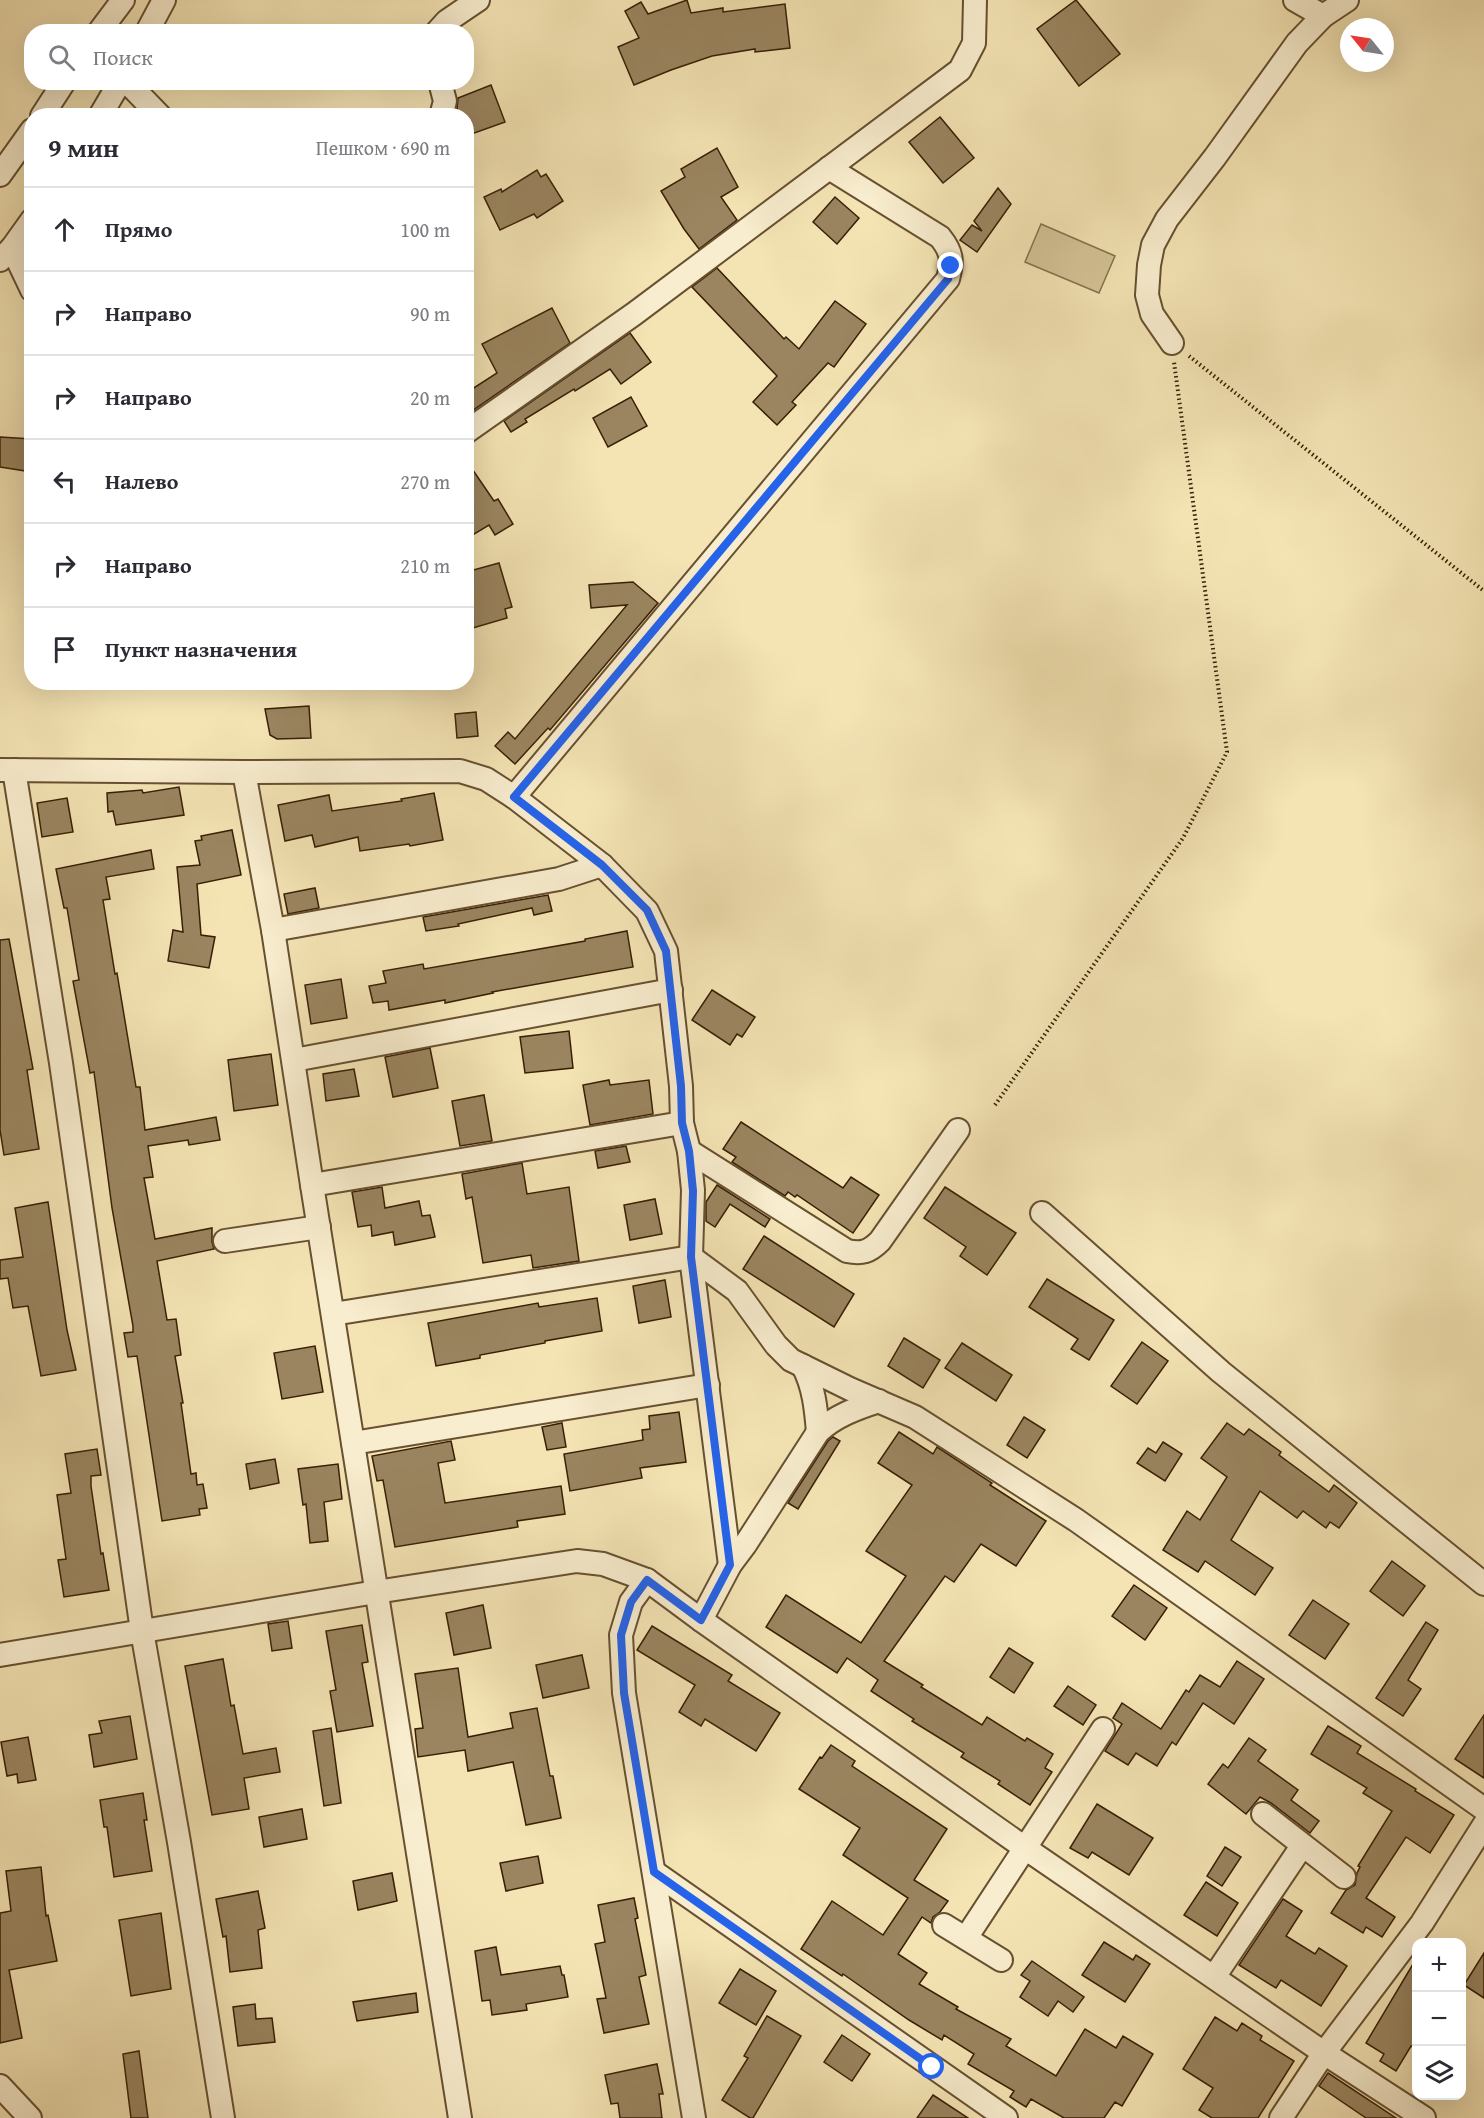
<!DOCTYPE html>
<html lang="ru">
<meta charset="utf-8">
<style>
:root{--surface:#fff;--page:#f2f2f3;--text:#2b2b33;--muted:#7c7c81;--line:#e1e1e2}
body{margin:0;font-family:"Gentium Book Plus",serif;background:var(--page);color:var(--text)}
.controls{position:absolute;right:18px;bottom:18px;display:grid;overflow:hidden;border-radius:12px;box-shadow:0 6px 24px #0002}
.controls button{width:54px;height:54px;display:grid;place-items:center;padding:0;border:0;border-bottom:2px solid var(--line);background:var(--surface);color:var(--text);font:30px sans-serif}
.compass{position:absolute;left:1340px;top:18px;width:54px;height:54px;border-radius:50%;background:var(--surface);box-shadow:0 6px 24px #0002;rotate:300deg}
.stop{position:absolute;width:18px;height:18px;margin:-14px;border:4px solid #2563eb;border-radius:50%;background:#fff}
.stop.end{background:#2563eb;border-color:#fff;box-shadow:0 2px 6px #0008}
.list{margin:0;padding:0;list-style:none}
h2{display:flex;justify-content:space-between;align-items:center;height:78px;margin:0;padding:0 24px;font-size:26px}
h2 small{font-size:20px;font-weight:400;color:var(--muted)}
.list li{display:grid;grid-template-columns:39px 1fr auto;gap:18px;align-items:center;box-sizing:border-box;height:84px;padding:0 24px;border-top:2px solid var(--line)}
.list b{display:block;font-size:22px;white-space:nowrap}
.list em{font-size:20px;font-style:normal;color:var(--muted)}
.icon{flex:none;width:33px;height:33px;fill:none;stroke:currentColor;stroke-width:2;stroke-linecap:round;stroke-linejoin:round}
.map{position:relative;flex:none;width:1484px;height:2118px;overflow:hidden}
.search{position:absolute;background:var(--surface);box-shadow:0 6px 24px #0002;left:24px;top:24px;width:450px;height:66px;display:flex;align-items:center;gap:15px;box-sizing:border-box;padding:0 21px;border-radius:24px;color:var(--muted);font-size:22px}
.panel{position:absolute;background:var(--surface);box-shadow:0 6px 24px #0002;left:24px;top:108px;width:450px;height:582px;border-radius:24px}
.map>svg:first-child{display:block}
.green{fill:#d4c396;stroke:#86714d;stroke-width:1.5}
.building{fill:#9a8560;stroke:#381f04;stroke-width:1.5}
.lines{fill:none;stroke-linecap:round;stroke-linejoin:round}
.street-casing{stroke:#675030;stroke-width:26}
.path{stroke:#381f04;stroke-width:4;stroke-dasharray:1.5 3;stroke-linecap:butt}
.street{stroke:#f8edce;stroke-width:22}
.route{stroke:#2563eb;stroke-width:8}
</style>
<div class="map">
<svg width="1484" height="2118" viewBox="0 0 1484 2118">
<rect width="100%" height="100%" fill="#f4e4b4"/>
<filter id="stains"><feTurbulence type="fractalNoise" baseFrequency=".00333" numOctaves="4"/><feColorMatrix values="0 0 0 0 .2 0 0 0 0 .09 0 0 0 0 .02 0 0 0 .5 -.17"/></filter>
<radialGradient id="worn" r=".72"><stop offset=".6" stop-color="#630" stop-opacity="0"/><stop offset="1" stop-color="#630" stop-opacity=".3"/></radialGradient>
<polygon class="green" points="1041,224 1115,256 1099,293 1025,262"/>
<g class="building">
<polygon points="687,0 691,13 723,8 723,12 785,4 790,48 755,52 755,49 712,56 671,70 634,85 618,47 639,38 625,11 641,2 648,14"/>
<polygon points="1076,0 1120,54 1079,86 1037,29"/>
<polygon points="491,85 505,122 466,136 466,116 459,116 457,109 458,98"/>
<polygon points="940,117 974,158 943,183 909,142"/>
<polygon points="717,148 738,187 721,197 737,220 699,249 684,229 661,191 685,177 681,169"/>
<polygon points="537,170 541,177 546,174 563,201 537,218 534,214 500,230 484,197 501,189 502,192"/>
<polygon points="998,188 1011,204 977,252 960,240 972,225 982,231 974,221"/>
<polygon points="835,197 859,218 837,244 813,222"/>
<polygon points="717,268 784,339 786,337 799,349 835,301 866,324 834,367 828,363 792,402 796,405 777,425 753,402 777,376 692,287"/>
<polygon points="552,308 570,343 466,415 466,393 497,373 482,344"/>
<polygon points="630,333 651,362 621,384 610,369 575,391 574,389 525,419 527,422 511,432 504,421"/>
<polygon points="631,397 647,426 608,447 593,418"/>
<polygon points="0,437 32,439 32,472 0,467"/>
<polygon points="466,460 494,501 498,499 513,524 495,535 489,525 466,539"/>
<polygon points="499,563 512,607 505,609 507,618 466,630 466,572"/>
<polygon points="633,582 658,603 550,730 548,728 515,764 495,746 508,732 515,739 627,605 591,608 589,585"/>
<polygon points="309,706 311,738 277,739 270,735 265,709"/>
<polygon points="476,712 478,736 457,738 455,714"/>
<polygon points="179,787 184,815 116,825 113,811 108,812 107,793 142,790 143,793"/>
<polygon points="434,793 443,840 410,846 409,844 360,851 358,837 315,847 312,835 285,841 278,805 329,795 332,811 402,801 401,799"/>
<polygon points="67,798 73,832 42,837 37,803"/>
<polygon points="232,830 241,875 197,884 201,935 215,937 209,968 168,961 173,930 183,932 177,867 200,865 195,841 202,840 201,836"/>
<polygon points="151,850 154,869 106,877 110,899 103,900 115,974 117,973 136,1087 140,1087 145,1130 216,1117 220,1140 189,1145 188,1140 148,1146 153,1177 144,1178 155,1239 212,1228 212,1242 214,1249 157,1261 167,1320 176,1319 181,1355 175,1356 183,1403 181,1403 191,1474 196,1473 197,1485 203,1484 207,1508 199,1509 200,1515 162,1521 137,1356 128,1357 124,1333 133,1332 133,1326 112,1208 94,1072 90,1073 73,981 79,980 67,908 64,908 56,869"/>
<polygon points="315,888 319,908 288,914 284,894"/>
<polygon points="548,895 552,911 534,915 532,908 458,924 459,926 426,931 423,917"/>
<polygon points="627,931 633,967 492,992 493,993 445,1003 445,1000 389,1010 388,1001 373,1003 369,986 386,983 383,971 423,964 424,969 585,941 585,939"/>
<polygon points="9,939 33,1069 27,1070 39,1149 4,1155 0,1130 0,940"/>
<polygon points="341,979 347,1018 311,1024 305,985"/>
<polygon points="712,990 755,1017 742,1037 737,1034 730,1045 692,1020"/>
<polygon points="569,1031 573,1068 525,1073 520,1037"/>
<polygon points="430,1048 438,1088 393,1097 385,1057"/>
<polygon points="271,1054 278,1105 234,1111 228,1060"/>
<polygon points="354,1069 359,1096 326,1101 323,1074"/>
<polygon points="609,1080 610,1085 649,1080 653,1114 590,1125 583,1085"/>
<polygon points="484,1095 492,1141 460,1146 452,1101"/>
<polygon points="741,1122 843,1188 851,1177 879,1195 853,1233 797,1195 795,1197 788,1192 785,1196 732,1162 736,1157 723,1149"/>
<polygon points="626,1146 630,1162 598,1168 595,1151"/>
<polygon points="522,1163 527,1194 569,1187 579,1261 533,1268 531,1255 483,1263 472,1197 466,1199 462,1174"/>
<polygon points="717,1185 770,1219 765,1227 730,1204 715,1227 706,1221 706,1202"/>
<polygon points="382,1187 385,1208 419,1201 422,1216 430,1215 435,1237 395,1245 393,1232 372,1236 371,1225 358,1227 352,1192"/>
<polygon points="945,1187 1016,1233 987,1275 960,1256 966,1247 924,1218"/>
<polygon points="655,1199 662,1234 630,1240 624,1205"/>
<polygon points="48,1202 67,1330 76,1370 41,1376 28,1306 13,1308 8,1278 0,1279 0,1260 23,1257 15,1208"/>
<polygon points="764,1236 854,1294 834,1327 743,1269"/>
<polygon points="1047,1279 1114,1320 1089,1360 1071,1349 1078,1339 1029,1307"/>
<polygon points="665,1280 671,1317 639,1323 633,1286"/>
<polygon points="597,1298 602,1331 545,1341 545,1343 480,1355 480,1358 436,1366 428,1323 538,1303 539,1307"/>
<polygon points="904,1338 940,1360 923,1388 888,1366"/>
<polygon points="1142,1342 1168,1361 1137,1404 1111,1386"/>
<polygon points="962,1343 1012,1375 996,1401 945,1368"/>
<polygon points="315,1346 323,1392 282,1399 274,1353"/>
<polygon points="679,1412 686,1462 640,1468 642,1478 570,1491 564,1454 643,1440 642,1430 650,1429 649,1416"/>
<polygon points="1024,1417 1045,1430 1027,1458 1007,1445"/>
<polygon points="562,1423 566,1447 547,1450 542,1427"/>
<polygon points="1227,1423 1244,1435 1249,1429 1281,1452 1279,1455 1329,1492 1334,1485 1357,1503 1339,1528 1330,1522 1326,1528 1303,1511 1297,1518 1260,1491 1231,1540 1273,1568 1255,1595 1205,1561 1198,1572 1163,1550 1187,1511 1200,1520 1227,1477 1201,1458"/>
<polygon points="899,1432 933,1454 937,1447 992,1483 990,1485 1046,1521 1016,1566 981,1544 954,1582 945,1576 884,1661 923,1685 921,1687 982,1725 987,1717 1025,1741 1027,1738 1053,1754 1045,1768 1052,1772 1030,1805 998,1784 1000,1781 961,1757 964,1753 912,1721 914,1719 871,1691 878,1680 847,1658 837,1673 766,1627 786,1595 861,1643 906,1576 866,1551 912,1485 878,1463"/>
<polygon points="833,1437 840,1441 798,1509 788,1503 828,1441"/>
<polygon points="451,1441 455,1460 438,1463 445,1503 561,1486 565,1514 517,1521 518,1527 395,1547 383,1480 377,1481 372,1456"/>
<polygon points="1163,1442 1182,1454 1165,1481 1137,1463 1148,1448 1156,1453"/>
<polygon points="97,1449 101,1475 91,1476 91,1486 101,1554 103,1553 109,1590 64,1597 58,1560 66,1559 57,1495 71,1493 65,1454"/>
<polygon points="275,1459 279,1483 250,1489 246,1464"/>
<polygon points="338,1464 342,1499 324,1502 328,1541 310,1543 306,1504 303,1505 298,1469"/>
<polygon points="1392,1561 1425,1586 1403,1616 1370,1591"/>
<polygon points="1134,1585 1167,1608 1145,1640 1112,1616"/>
<polygon points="1313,1600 1349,1624 1325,1659 1289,1635"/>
<polygon points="483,1605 491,1648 454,1655 446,1613"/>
<polygon points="288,1621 292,1648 272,1651 268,1624"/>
<polygon points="1426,1622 1438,1630 1408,1680 1421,1689 1403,1716 1376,1698"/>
<polygon points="362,1625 368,1662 362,1663 373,1726 337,1732 330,1691 336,1690 326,1631"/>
<polygon points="652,1626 732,1675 728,1681 780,1713 756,1751 705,1719 701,1726 679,1712 695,1685 637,1650"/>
<polygon points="1009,1648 1033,1663 1014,1693 990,1677"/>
<polygon points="582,1655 589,1688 543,1698 536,1665"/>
<polygon points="223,1659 231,1706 234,1705 243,1754 276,1748 280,1772 244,1778 249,1809 212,1815 185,1666"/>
<polygon points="1237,1661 1264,1679 1234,1724 1203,1703 1176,1745 1172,1742 1157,1766 1136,1753 1128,1765 1105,1751 1122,1724 1113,1718 1122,1703 1161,1729 1186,1690 1189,1692 1200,1675 1220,1687"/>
<polygon points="458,1668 468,1737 513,1728 510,1713 537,1708 550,1776 553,1776 561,1818 526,1825 513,1762 468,1771 465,1750 418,1757 415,1729 423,1728 415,1674"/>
<polygon points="1068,1686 1096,1705 1083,1725 1054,1706"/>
<polygon points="1484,1715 1484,1778 1455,1759"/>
<polygon points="130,1716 137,1759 94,1767 89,1735 102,1733 99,1721"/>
<polygon points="1328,1726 1361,1746 1357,1753 1416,1789 1415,1791 1454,1815 1430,1853 1406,1837 1366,1898 1395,1917 1382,1937 1366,1927 1363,1933 1331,1913 1346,1890 1355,1885 1357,1873 1360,1867 1358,1866 1392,1811 1363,1793 1367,1788 1311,1754"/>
<polygon points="331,1728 341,1803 324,1806 313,1731"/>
<polygon points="28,1737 36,1780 18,1783 17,1774 7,1776 1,1742"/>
<polygon points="1249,1738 1266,1750 1258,1761 1298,1790 1291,1800 1319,1821 1310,1833 1271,1803 1260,1797 1246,1814 1208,1784 1223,1764 1228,1768"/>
<polygon points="831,1745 855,1761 852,1766 947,1829 914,1880 948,1901 940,1912 933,1917 931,1923 922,1917 898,1954 927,1973 919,1984 958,2007 956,2009 1011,2039 1006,2046 1056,2076 1085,2029 1116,2048 1123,2036 1153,2054 1122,2106 1115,2102 1104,2118 1064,2118 1031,2099 1026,2107 1010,2097 1014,2091 968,2064 974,2054 944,2035 942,2040 909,2020 843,1974 842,1976 801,1949 832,1901 883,1935 908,1898 843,1855 860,1828 799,1789 820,1757 822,1758"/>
<polygon points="143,1793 147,1820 144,1820 152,1871 114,1877 107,1827 104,1827 100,1800"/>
<polygon points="1097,1804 1153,1838 1129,1875 1092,1852 1088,1858 1070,1848"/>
<polygon points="302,1809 307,1839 264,1847 259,1817"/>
<polygon points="1225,1847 1241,1857 1222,1886 1207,1876"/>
<polygon points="538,1856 543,1883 506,1891 500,1863"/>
<polygon points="41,1867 46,1916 48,1915 57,1961 9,1970 22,2038 0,2043 0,1913 11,1911 6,1871"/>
<polygon points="392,1873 397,1901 358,1910 353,1881"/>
<polygon points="1206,1882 1238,1903 1217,1936 1184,1915"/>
<polygon points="258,1891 265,1928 258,1930 262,1968 230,1972 226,1936 223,1937 216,1899"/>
<polygon points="634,1898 638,1918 635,1919 646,1975 639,1977 649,2024 604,2033 597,1999 606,1998 595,1944 605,1942 598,1905"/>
<polygon points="1283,1899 1302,1911 1286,1936 1315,1954 1319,1948 1347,1966 1321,2006 1281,1980 1276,1988 1239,1965"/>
<polygon points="161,1913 171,1989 131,1996 119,1920"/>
<polygon points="1104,1942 1133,1960 1136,1955 1150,1964 1125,2002 1082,1975"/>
<polygon points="496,1947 501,1975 560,1966 562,1975 564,1975 568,1997 526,2004 527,2010 492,2015 490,2000 482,2001 475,1951"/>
<polygon points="1484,1953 1484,1998 1464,1985"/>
<polygon points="1416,1959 1416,2049 1411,2046 1396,2071 1380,2061 1384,2054 1366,2043"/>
<polygon points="1032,1961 1084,1997 1073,2012 1058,2001 1048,2016 1020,1997 1030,1981 1021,1975"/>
<polygon points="740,1969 776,1991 756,2025 719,2003"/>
<polygon points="416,1993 418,2012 357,2021 353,2002"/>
<polygon points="255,2004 256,2019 272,2018 275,2042 238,2046 233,2007"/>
<polygon points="767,2016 801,2036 753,2118 750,2118 722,2100 748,2058 744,2056"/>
<polygon points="1215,2017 1237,2031 1242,2023 1262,2036 1260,2040 1294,2061 1258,2118 1212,2118 1199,2110 1213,2088 1183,2069"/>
<polygon points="842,2035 870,2054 852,2081 824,2062"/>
<polygon points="139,2051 148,2118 131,2118 123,2054"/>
<polygon points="657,2064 663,2094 659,2094 662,2118 620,2118 618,2103 611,2104 605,2075"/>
<polygon points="1328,2073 1396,2118 1366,2118 1319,2086"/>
<polygon points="933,2095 968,2118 917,2118"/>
</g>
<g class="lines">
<g class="street-casing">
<g id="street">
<polyline points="1295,0 1323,16"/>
<polyline points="99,32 123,0"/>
<polyline points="147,32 164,0"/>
<polyline points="437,32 447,21 478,0"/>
<polyline points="127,82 160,116"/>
<polyline points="440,82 445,101 441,116"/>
<polyline points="42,116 64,82"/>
<polyline points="100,116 120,82"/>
<polyline points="0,175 32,130"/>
<polyline points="12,248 32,290"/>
<polyline points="0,260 12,248 32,220"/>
<polyline points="1172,343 1152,314 1147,295 1149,265 1153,245 1167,219 1215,157 1297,43 1323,16 1347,0"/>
<polyline points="466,432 634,314 960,70 974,43 975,0"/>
<polyline points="1,770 244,772 460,771 486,779 514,797 602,865 647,911 666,951 681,1086 682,1123 689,1151 693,1190 691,1257 730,1565"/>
<polyline points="14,770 61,1063 142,1631 179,1842 223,2118"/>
<polyline points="244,772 273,930 312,1185 460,2118"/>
<path d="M514,797L948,279C953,260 952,252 940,237L829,168"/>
<polyline points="273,930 559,879 602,865"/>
<polyline points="294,1060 671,990"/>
<path d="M689,1151L847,1251C862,1254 869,1252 880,1241L958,1130"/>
<polyline points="312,1185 682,1123"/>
<polyline points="1042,1213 1221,1372 1484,1584"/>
<polyline points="225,1241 319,1227"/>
<polyline points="333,1314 691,1257 737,1291 776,1345 791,1360 850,1389 915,1417 1076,1520 1484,1809"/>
<path d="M803,1366C814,1387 816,1409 818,1432"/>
<polyline points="353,1443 708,1385"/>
<polyline points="647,1580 631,1602 621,1635 624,1693 694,2118"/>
<path d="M701,1620L730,1565L745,1545L818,1432C835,1416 857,1408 879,1401"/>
<polyline points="0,1655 376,1592 577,1561 603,1564 647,1580 701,1620 1025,1848 1324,2053 1424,2118"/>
<polyline points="1263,1814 1344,1877"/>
<polyline points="654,1872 1006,2118"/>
<polyline points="944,1925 1001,1960"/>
<polyline points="966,1938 1103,1729"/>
<polyline points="1214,1977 1302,1846"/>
<polyline points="0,2086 30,2118"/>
<polyline points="1281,2118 1324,2053 1422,1923 1484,1825"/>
</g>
</g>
<g class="path">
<polyline points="1189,356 1484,591"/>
<polyline points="995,1105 1183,838 1227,752 1174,362"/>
</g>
<use href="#street" class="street"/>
</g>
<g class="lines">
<polyline class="route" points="932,2067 654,1872 624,1693 621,1635 631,1602 647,1580 701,1620 730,1565 691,1257 693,1191 689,1151 682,1123 681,1086 666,951 647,910 602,865 514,797 948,279 951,266"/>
</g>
<rect width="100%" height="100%" filter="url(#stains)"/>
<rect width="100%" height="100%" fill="url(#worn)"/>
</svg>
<div class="controls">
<button>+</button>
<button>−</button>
<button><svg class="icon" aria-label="layers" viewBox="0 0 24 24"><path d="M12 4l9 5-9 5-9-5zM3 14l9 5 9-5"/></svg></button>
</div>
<svg class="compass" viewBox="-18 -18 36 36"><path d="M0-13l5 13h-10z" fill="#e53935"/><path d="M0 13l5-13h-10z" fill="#7c7c81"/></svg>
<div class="stop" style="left:932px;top:2067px"></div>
<div class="stop end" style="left:951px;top:266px"></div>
<div class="search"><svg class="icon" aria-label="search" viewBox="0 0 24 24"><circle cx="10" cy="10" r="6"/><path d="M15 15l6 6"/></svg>Поиск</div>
<section class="panel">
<h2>9 мин<small>Пешком · 690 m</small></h2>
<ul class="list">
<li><svg class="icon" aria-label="ahead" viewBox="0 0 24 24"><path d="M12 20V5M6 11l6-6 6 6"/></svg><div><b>Прямо</b></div><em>100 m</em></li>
<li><svg class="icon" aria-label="right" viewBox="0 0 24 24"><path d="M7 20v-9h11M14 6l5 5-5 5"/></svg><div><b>Направо</b></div><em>90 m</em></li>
<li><svg class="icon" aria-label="right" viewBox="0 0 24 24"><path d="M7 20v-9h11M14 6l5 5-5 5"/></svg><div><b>Направо</b></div><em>20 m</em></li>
<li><svg class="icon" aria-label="left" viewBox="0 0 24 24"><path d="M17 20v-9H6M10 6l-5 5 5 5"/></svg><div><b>Налево</b></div><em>270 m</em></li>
<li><svg class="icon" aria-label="right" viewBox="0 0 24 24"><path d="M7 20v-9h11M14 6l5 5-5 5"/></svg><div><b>Направо</b></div><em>210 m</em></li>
<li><svg class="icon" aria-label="arrive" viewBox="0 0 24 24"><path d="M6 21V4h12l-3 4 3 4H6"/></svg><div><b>Пункт назначения</b></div></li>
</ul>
</section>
</div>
